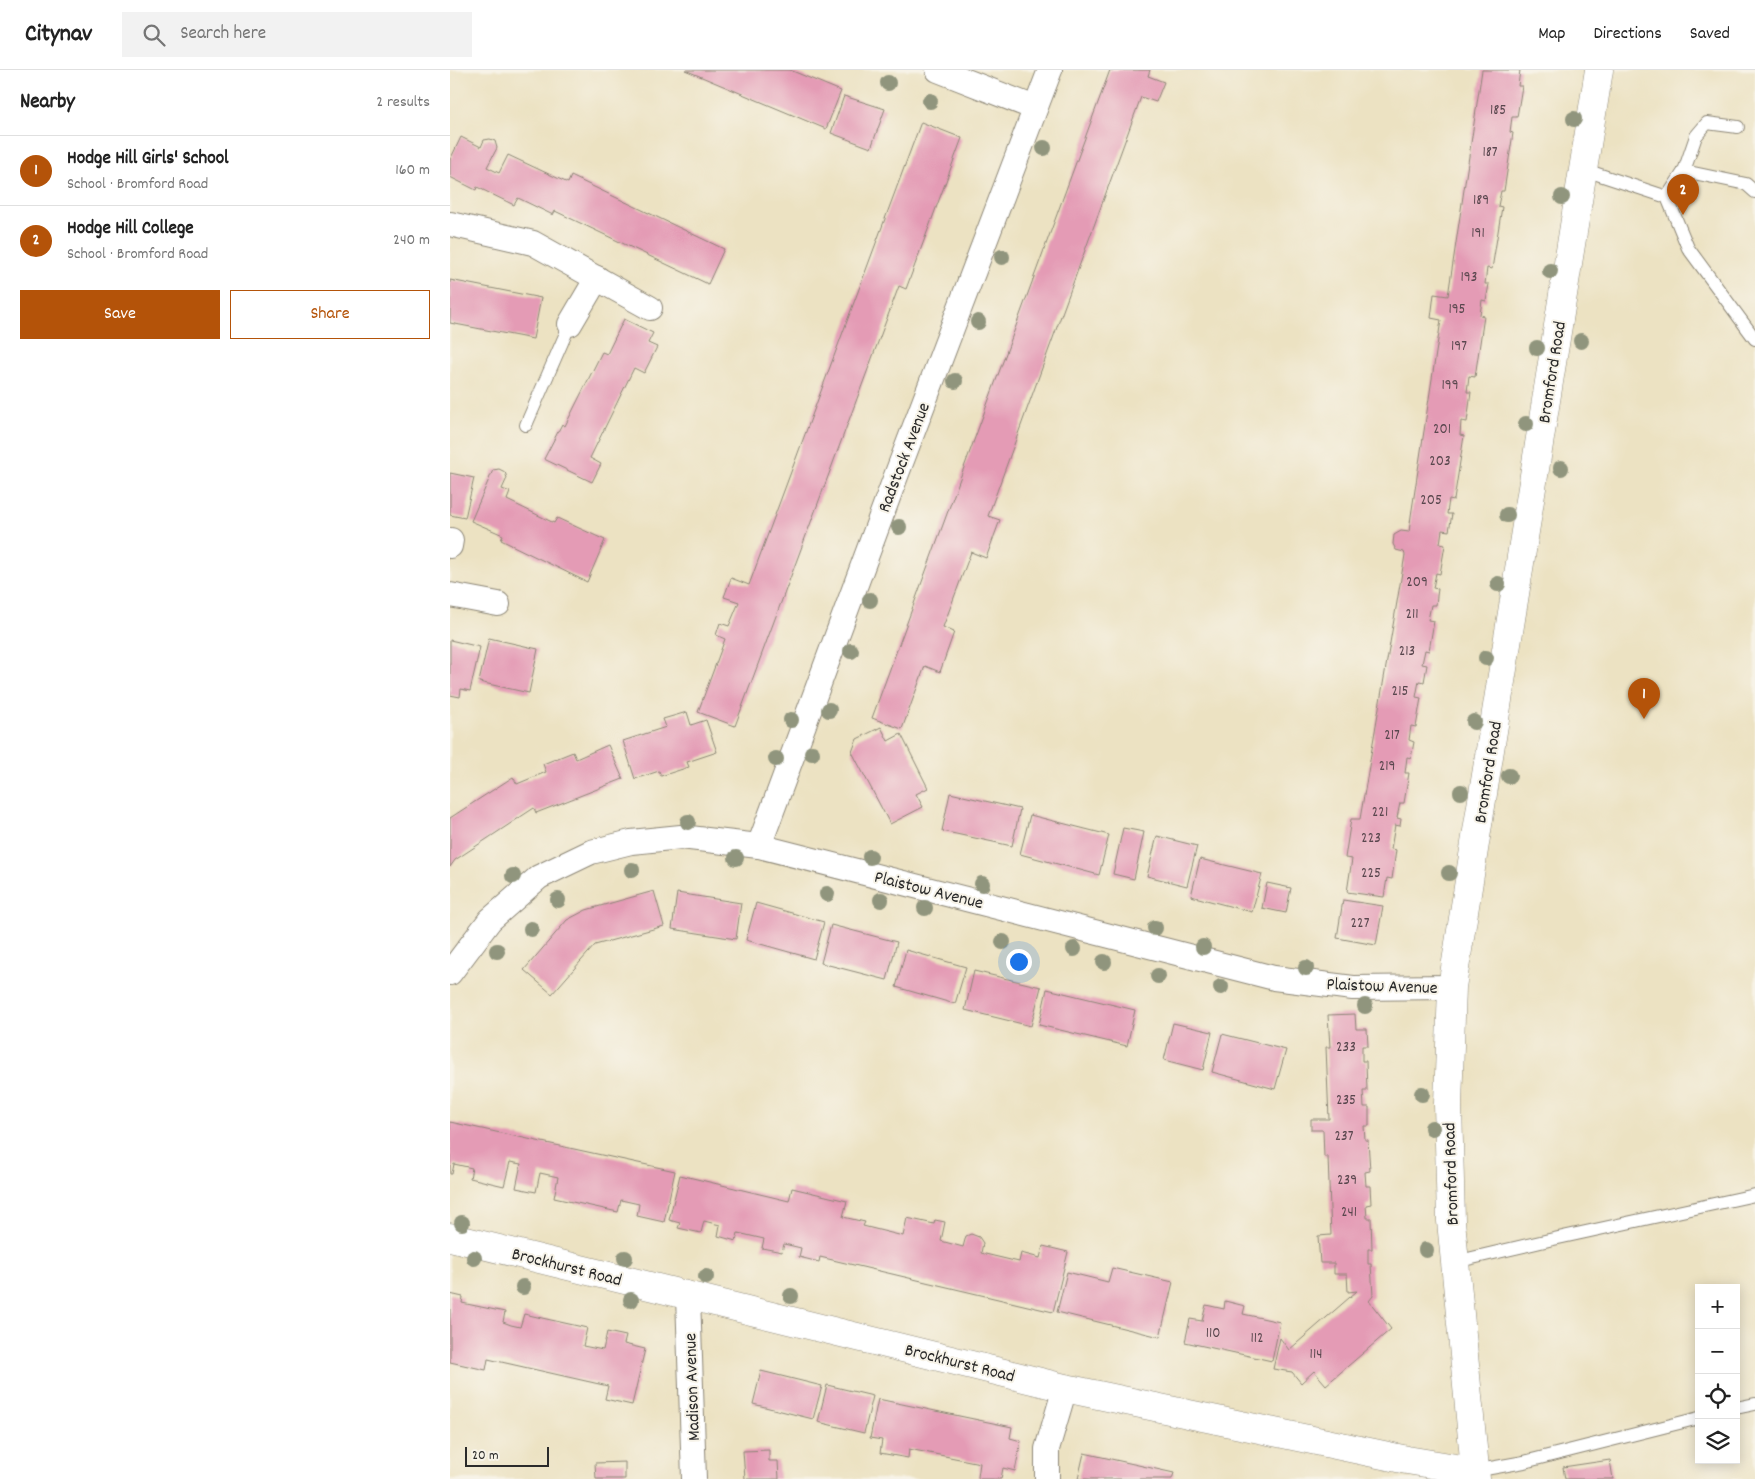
<!DOCTYPE html>
<meta charset="utf-8">
<style>
:root{--surface:#fff;--page:#f2f2f2;--text:#222;--muted:#767676;--line:#e0e0e0;--accent:#b45309}
body{margin:0;font-family:Dekko,sans-serif;background:var(--page);color:var(--text)}
.controls{position:absolute;right:15px;bottom:15px;display:grid;overflow:hidden;border-radius:0px;box-shadow:0 2px 12px #0003}
.controls button{width:45px;height:45px;display:grid;place-items:center;padding:0;border:0;border-bottom:1px solid var(--line);background:var(--surface);color:var(--text);font:25px sans-serif}
.scale{position:absolute;left:15px;bottom:12px;width:84px;box-sizing:border-box;padding-left:5px;border:2px solid #2b2b2b;border-top:0;font-size:14px;line-height:18px;white-space:nowrap;color:#2b2b2b;-webkit-text-stroke:4px #f7f3e8;paint-order:stroke}
.you{position:absolute;left:568px;top:891px;width:18px;height:18px;margin:-12px;border:4px solid #fff;border-radius:50%;background:#1a73e8;box-shadow:0 0 0 8px #1a73e833}
.badge{display:grid;place-items:center;width:32px;height:32px;border-radius:50%;background:var(--accent);color:#fff;font-size:16px;font-weight:700}
.pin{position:absolute;translate:-50% -41px;filter:drop-shadow(0 1px 2px #0008)}
.pin::after{content:'';position:absolute;top:26px;width:18px;height:15px;background:inherit;clip-path:polygon(0 0,100% 0,50% 100%)}
.list{margin:0;padding:0;list-style:none}
h2{display:flex;justify-content:space-between;align-items:center;height:65px;margin:0;padding:0 20px;font-size:21px}
h2 small{font-size:16px;font-weight:400;color:var(--muted)}
.list li{display:grid;grid-template-columns:32px 1fr auto;gap:15px;align-items:center;box-sizing:border-box;height:70px;padding:0 20px;border-top:1px solid var(--line)}
.list b{display:block;font-size:19px;white-space:nowrap}
.list p{margin:0;font-size:16px;white-space:nowrap;color:var(--muted)}
.list em{font-size:16px;font-style:normal;color:var(--muted)}
.actions{display:flex;gap:10px;padding:15px 20px}
.actions a{flex:1;padding:11px 0;border:1px solid var(--accent);border-radius:0px;text-align:center;font-size:18px;color:var(--accent)}
.actions .main{background:var(--accent);color:#fff}
.icon{flex:none;width:28px;height:28px;fill:none;stroke:currentColor;stroke-width:2;stroke-linecap:round;stroke-linejoin:round}
.map{position:relative;flex:none;width:1305px;height:1409px;overflow:hidden}
header{display:flex;align-items:center;gap:30px;box-sizing:border-box;height:70px;padding:0 25px;background:var(--surface);border-bottom:1px solid var(--line)}
header strong{font-size:24px}
nav{display:flex;gap:28px;margin-inline-start:auto;font-size:18px}
.search{width:350px;height:45px;background:var(--page);display:flex;align-items:center;gap:12px;box-sizing:border-box;padding:0 18px;border-radius:0px;color:var(--muted);font-size:19px}
main{display:flex}
aside{flex:1;background:var(--surface)}
.map>svg:first-child{display:block}
.building{fill:#e49bb5}
.lines{fill:none;stroke-linecap:round;stroke-linejoin:round}
.service-casing{stroke:#8c8676;stroke-width:14}
.minor-casing{stroke:#8c8676;stroke-width:26}
.tertiary-casing{stroke:#8c8676;stroke-width:29}
.service{stroke:#fff;stroke-width:12}
.minor{stroke:#fff;stroke-width:24}
.tertiary{stroke:#fff;stroke-width:28}
.tree{fill:#90957d}
.labels{text-anchor:middle;stroke-width:4;stroke-linejoin:round;paint-order:stroke}
.number-label{font-size:15px;fill:#59474e}
.street-label{font-size:18px;fill:#2b2b2b;stroke:#f7f3e8}
</style>
<header>
<strong>Citynav</strong>
<div class="search"><svg class="icon" aria-label="search" viewBox="0 0 24 24"><circle cx="10" cy="10" r="6"/><path d="M15 15l6 6"/></svg>Search here</div>
<nav><a>Map</a><a>Directions</a><a>Saved</a></nav>
</header>
<main>
<aside>
<h2>Nearby<small>2 results</small></h2>
<ul class="list">
<li><span class="badge">1</span><div><b>Hodge Hill Girls' School</b><p>School · Bromford Road</p></div><em>160 m</em></li>
<li><span class="badge">2</span><div><b>Hodge Hill College</b><p>School · Bromford Road</p></div><em>240 m</em></li>
</ul>
<div class="actions"><a class="main">Save</a><a>Share</a></div>
</aside>
<div class="map">
<svg width="1305" height="1409" viewBox="0 0 1305 1409">
<rect width="100%" height="100%" fill="#f7f3e8"/>
<filter id="ink" filterUnits="userSpaceOnUse"><feTurbulence type="fractalNoise" baseFrequency=".02" numOctaves="2"/><feDisplacementMap in="SourceGraphic" scale="10" xChannelSelector="R" yChannelSelector="G"/><feConvolveMatrix kernelMatrix="1 2 1 2 8 2 1 2 1" color-interpolation-filters="sRGB"/></filter>
<filter id="wash" filterUnits="userSpaceOnUse"><feTurbulence type="fractalNoise" baseFrequency=".0096" numOctaves="4" result="noise"/><feDisplacementMap in="SourceGraphic" scale="20" xChannelSelector="R" yChannelSelector="G"/><feGaussianBlur stdDeviation="1.12" result="paint"/><feColorMatrix in="noise" values="0 0 0 0 0 0 0 0 0 0 0 0 0 0 0 0 0 1.4 0 .05"/><feComposite in="paint" operator="in"/></filter>
<g filter="url(#wash)">
<rect width="100%" height="100%" fill="#ece2c2"/>
<g id="blocks">
<g class="building">
<polygon points="235,0 340,0 391,21 376,59"/>
<polygon points="660,0 700,0 698,6 714,12 706,32 691,27 538,446 550,450 536,488 521,482 493,557 504,562 490,602 475,596 452,659 422,648"/>
<polygon points="1032,0 1070,0 1068,16 1072,16 1067,47 1062,47 1060,62 1063,63 1054,121 1051,121 1048,136 1052,137 1042,199 1037,198 1035,214 1039,214 1036,231 1032,230 1030,245 1034,246 1025,307 1019,306 1017,322 1021,322 1017,352 1011,351 1010,365 1014,366 1004,430 999,429 997,444 1002,444 999,461 992,460 990,474 995,475 990,504 986,503 983,518 988,519 987,526 986,535 981,535 978,550 984,551 979,581 975,580 972,594 977,595 974,612 969,611 966,627 971,628 966,657 961,656 959,670 964,672 961,688 957,687 955,703 959,703 954,733 950,733 947,748 951,749 950,756 945,755 941,779 946,780 942,809 937,808 934,827 897,822 902,789 895,788 901,749 910,749 955,485 954,482 946,480 943,474 944,465 951,461 959,462 961,446 991,250 981,248 984,224 998,226"/>
<polygon points="394,26 435,39 421,78 381,63"/>
<polygon points="471,52 512,68 456,219 449,216 446,224 285,656 248,642 275,569 266,565 270,553 279,556 289,532 274,527 281,508 299,515"/>
<polygon points="11,67 31,77 34,70 40,69 45,71 47,78 37,97 49,103 58,85 118,113 121,106 274,179 258,214 105,141 103,145 68,128 64,135 27,117 26,120 0,107 0,90"/>
<polygon points="0,210 91,228 83,269 0,253"/>
<polygon points="174,249 203,263 198,273 207,277 194,303 184,298 140,388 151,394 142,412 94,389 112,354 115,356 152,282 157,284"/>
<polygon points="49,399 55,402 57,408 52,419 60,422 57,430 104,453 107,448 155,470 137,512 51,470 53,465 21,451 43,400"/>
<polygon points="0,403 24,408 15,448 0,445"/>
<polygon points="39,568 88,579 79,623 29,612"/>
<polygon points="0,570 30,577 20,621 11,619 10,627 0,625"/>
<polygon points="237,642 241,655 256,650 267,682 237,692 239,697 211,706 209,701 185,709 173,671 216,657 213,649"/>
<polygon points="431,657 438,671 451,664 478,718 466,724 473,737 440,754 402,682 407,669"/>
<polygon points="158,675 173,709 86,743 84,738 5,790 0,797 0,748 63,707 67,714 96,702 93,694 123,682 126,689"/>
<polygon points="500,723 570,739 562,776 492,761"/>
<polygon points="580,745 659,765 649,805 570,784"/>
<polygon points="673,758 694,762 684,809 663,804"/>
<polygon points="707,766 747,776 737,816 697,806"/>
<polygon points="750,789 812,804 802,842 741,826"/>
<polygon points="817,813 841,818 836,843 812,838"/>
<polygon points="204,821 214,856 145,875 102,924 74,900 117,850 136,840"/>
<polygon points="227,823 291,833 286,869 222,859"/>
<polygon points="893,830 933,836 926,875 887,868"/>
<polygon points="306,833 374,852 364,889 296,870"/>
<polygon points="381,855 447,872 437,910 371,893"/>
<polygon points="456,880 516,897 505,934 446,917"/>
<polygon points="524,901 591,917 581,956 515,940"/>
<polygon points="597,919 685,940 677,976 589,955"/>
<polygon points="905,944 906,959 917,959 918,976 912,976 912,991 916,991 917,1021 913,1021 914,1037 919,1037 919,1056 914,1056 915,1070 918,1070 920,1101 915,1102 916,1116 920,1116 921,1134 916,1135 917,1148 921,1148 922,1179 918,1179 918,1194 921,1194 923,1226 919,1231 941,1259 876,1315 864,1301 851,1313 842,1302 823,1299 830,1268 839,1280 907,1221 898,1222 897,1204 884,1204 884,1193 870,1193 868,1166 881,1165 878,1087 874,1087 873,1060 861,1060 861,1049 879,1049 876,977 880,977 878,945"/>
<polygon points="723,953 762,962 753,1000 714,990"/>
<polygon points="772,964 836,980 825,1019 762,1002"/>
<polygon points="0,1052 225,1101 214,1152 187,1146 189,1134 171,1130 168,1142 104,1128 108,1107 90,1103 86,1122 66,1118 71,1094 60,1092 54,1116 20,1108 22,1098 4,1094 2,1104 0,1104"/>
<polygon points="230,1105 339,1131 342,1118 397,1131 393,1147 415,1152 413,1156 453,1166 457,1148 484,1154 485,1150 495,1152 491,1171 513,1177 516,1166 521,1164 529,1167 533,1173 531,1183 569,1192 571,1183 590,1188 593,1176 618,1182 603,1242 370,1187 369,1192 349,1187 351,1178 334,1174 332,1182 312,1178 314,1169 288,1163 286,1171 268,1166 270,1155 254,1151 251,1163 228,1158 230,1153 219,1150"/>
<polygon points="662,1198 723,1212 710,1267 607,1242 617,1202 658,1212"/>
<polygon points="0,1224 13,1227 12,1233 55,1242 53,1252 61,1255 70,1257 74,1244 137,1258 133,1276 153,1280 157,1262 176,1266 174,1274 195,1279 182,1335 155,1329 158,1316 38,1289 36,1300 0,1292"/>
<polygon points="775,1231 795,1236 793,1244 830,1252 822,1291 735,1272 740,1249 752,1251 756,1235 774,1239"/>
<polygon points="311,1301 372,1316 363,1349 303,1334"/>
<polygon points="377,1315 423,1326 414,1363 368,1352"/>
<polygon points="428,1329 562,1357 560,1368 571,1371 565,1401 553,1398 551,1409 529,1409 528,1407 530,1393 459,1379 458,1388 430,1383 432,1370 420,1368"/>
<polygon points="319,1380 319,1391 328,1391 329,1409 295,1409 293,1381"/>
<polygon points="634,1383 724,1403 722,1409 628,1409"/>
<polygon points="1160,1390 1163,1409 1115,1409 1113,1397"/>
<polygon points="175,1392 175,1409 146,1409 145,1393"/>
</g>
</g>
</g>
<g filter="url(#ink)">
<use href="#blocks" fill-opacity="0" stroke="#8c8676" stroke-width="1"/>
<g class="lines">
<g class="service-casing">
<g id="service">
<polyline points="1132,99 1217,127 1238,178 1305,269"/>
<polyline points="1234,101 1246,66 1257,53 1288,57"/>
<polyline points="1217,127 1234,101 1296,114 1305,122"/>
<polyline points="76,355 120,254"/>
<polyline points="1005,1192 1099,1170 1305,1125"/>
<polyline points="1286,1338 1305,1334"/>
<polyline points="1024,1401 1074,1392 1249,1348"/>
</g>
</g>
<g class="minor-casing">
<g id="minor">
<polyline points="488,0 585,38"/>
<polyline points="0,154 83,173 200,238"/>
<polyline points="120,254 147,208"/>
<polyline points="0,476 1,470"/>
<polyline points="0,525 48,534"/>
<polyline points="309,776 446,406 600,0"/>
<polyline points="0,903 40,850 89,807 141,782 181,772 231,767 309,776 824,908 903,918 1002,917"/>
<polyline points="238,1226 244,1409"/>
<polyline points="597,1409 597,1379 615,1318"/>
</g>
</g>
<g class="tertiary-casing">
<g id="tertiary">
<polyline points="0,1167 615,1318 957,1390 1024,1401"/>
<polyline points="1026,1409 1001,1151 998,1034 1002,917 1149,0"/>
</g>
</g>
<use href="#service" class="service"/>
<use href="#minor" class="minor"/>
<use href="#tertiary" class="tertiary"/>
</g>
<g class="tree">
<circle cx="438" cy="13" r="8"/>
<circle cx="480" cy="31" r="8"/>
<circle cx="1124" cy="49" r="8"/>
<circle cx="594" cy="78" r="8"/>
<circle cx="1112" cy="127" r="8"/>
<circle cx="552" cy="187" r="8"/>
<circle cx="1100" cy="201" r="8"/>
<circle cx="528" cy="252" r="8"/>
<circle cx="1131" cy="271" r="8"/>
<circle cx="1087" cy="278" r="8"/>
<circle cx="505" cy="311" r="8"/>
<circle cx="1076" cy="354" r="8"/>
<circle cx="1111" cy="398" r="8"/>
<circle cx="1057" cy="445" r="8"/>
<circle cx="449" cy="457" r="8"/>
<circle cx="1048" cy="514" r="8"/>
<circle cx="420" cy="530" r="8"/>
<circle cx="401" cy="581" r="8"/>
<circle cx="1036" cy="588" r="8"/>
<circle cx="379" cy="640" r="8"/>
<circle cx="341" cy="650" r="8"/>
<circle cx="1024" cy="652" r="8"/>
<circle cx="362" cy="683" r="8"/>
<circle cx="326" cy="689" r="8"/>
<circle cx="1059" cy="706" r="8"/>
<circle cx="1011" cy="722" r="8"/>
<circle cx="238" cy="752" r="8"/>
<circle cx="420" cy="787" r="8"/>
<circle cx="286" cy="788" r="8"/>
<circle cx="182" cy="800" r="8"/>
<circle cx="999" cy="803" r="8"/>
<circle cx="63" cy="806" r="8"/>
<circle cx="532" cy="814" r="8"/>
<circle cx="377" cy="824" r="8"/>
<circle cx="108" cy="830" r="8"/>
<circle cx="431" cy="830" r="8"/>
<circle cx="475" cy="838" r="8"/>
<circle cx="705" cy="858" r="8"/>
<circle cx="81" cy="859" r="8"/>
<circle cx="553" cy="872" r="8"/>
<circle cx="753" cy="877" r="8"/>
<circle cx="624" cy="879" r="8"/>
<circle cx="47" cy="881" r="8"/>
<circle cx="654" cy="892" r="8"/>
<circle cx="856" cy="898" r="8"/>
<circle cx="708" cy="906" r="8"/>
<circle cx="771" cy="917" r="8"/>
<circle cx="915" cy="936" r="8"/>
<circle cx="972" cy="1024" r="8"/>
<circle cx="982" cy="1058" r="8"/>
<circle cx="12" cy="1153" r="8"/>
<circle cx="976" cy="1180" r="8"/>
<circle cx="24" cy="1188" r="8"/>
<circle cx="175" cy="1188" r="8"/>
<circle cx="256" cy="1207" r="8"/>
<circle cx="73" cy="1217" r="8"/>
<circle cx="341" cy="1226" r="8"/>
<circle cx="181" cy="1230" r="8"/>
</g>
</g>
<g class="labels">
<g class="number-label">
<text x="1048" y="44">185</text>
<text x="1040" y="86">187</text>
<text x="1031" y="134">189</text>
<text x="1028" y="167">191</text>
<text x="1019" y="211">193</text>
<text x="1007" y="243">195</text>
<text x="1009" y="280">197</text>
<text x="1000" y="319">199</text>
<text x="992" y="363">201</text>
<text x="990" y="395">203</text>
<text x="981" y="434">205</text>
<text x="967" y="516">209</text>
<text x="962" y="548">211</text>
<text x="957" y="585">213</text>
<text x="950" y="625">215</text>
<text x="942" y="669">217</text>
<text x="937" y="700">219</text>
<text x="930" y="746">221</text>
<text x="921" y="772">223</text>
<text x="921" y="807">225</text>
<text x="910" y="857">227</text>
<text x="896" y="981">233</text>
<text x="896" y="1034">235</text>
<text x="894" y="1070">237</text>
<text x="897" y="1114">239</text>
<text x="899" y="1146">241</text>
<text x="763" y="1267">110</text>
<text x="807" y="1272">112</text>
<text x="866" y="1288">114</text>
</g>
<g class="street-label">
<text transform="translate(1101 302) rotate(-81)" y="6">Bromford Road</text>
<text transform="translate(453 387) rotate(-69)" y="6">Radstock Avenue</text>
<text transform="translate(1037 702) rotate(-81)" y="6">Bromford Road</text>
<text transform="translate(479 819) rotate(14)" y="6">Plaistow Avenue</text>
<text transform="translate(932 915) rotate(2)" y="6">Plaistow Avenue</text>
<text transform="translate(1000 1104) rotate(-92)" y="6">Bromford Road</text>
<text transform="translate(117 1196) rotate(14)" y="6">Brockhurst Road</text>
<text transform="translate(510 1292) rotate(14)" y="6">Brockhurst Road</text>
<text transform="translate(241 1317) rotate(-92)" y="6">Madison Avenue</text>
</g>
</g>
</svg>
<div class="controls">
<button>+</button>
<button>−</button>
<button><svg class="icon" aria-label="locate" viewBox="0 0 24 24"><circle cx="12" cy="12" r="6"/><path d="M12 2v4M12 18v4M2 12h4M18 12h4"/></svg></button>
<button><svg class="icon" aria-label="layers" viewBox="0 0 24 24"><path d="M12 4l9 5-9 5-9-5zM3 14l9 5 9-5"/></svg></button>
</div>
<div class="scale">20 m</div>
<div class="you"></div>
<div class="pin badge" style="left:1194px;top:649px">1</div>
<div class="pin badge" style="left:1233px;top:145px">2</div>
</div>
</main>
